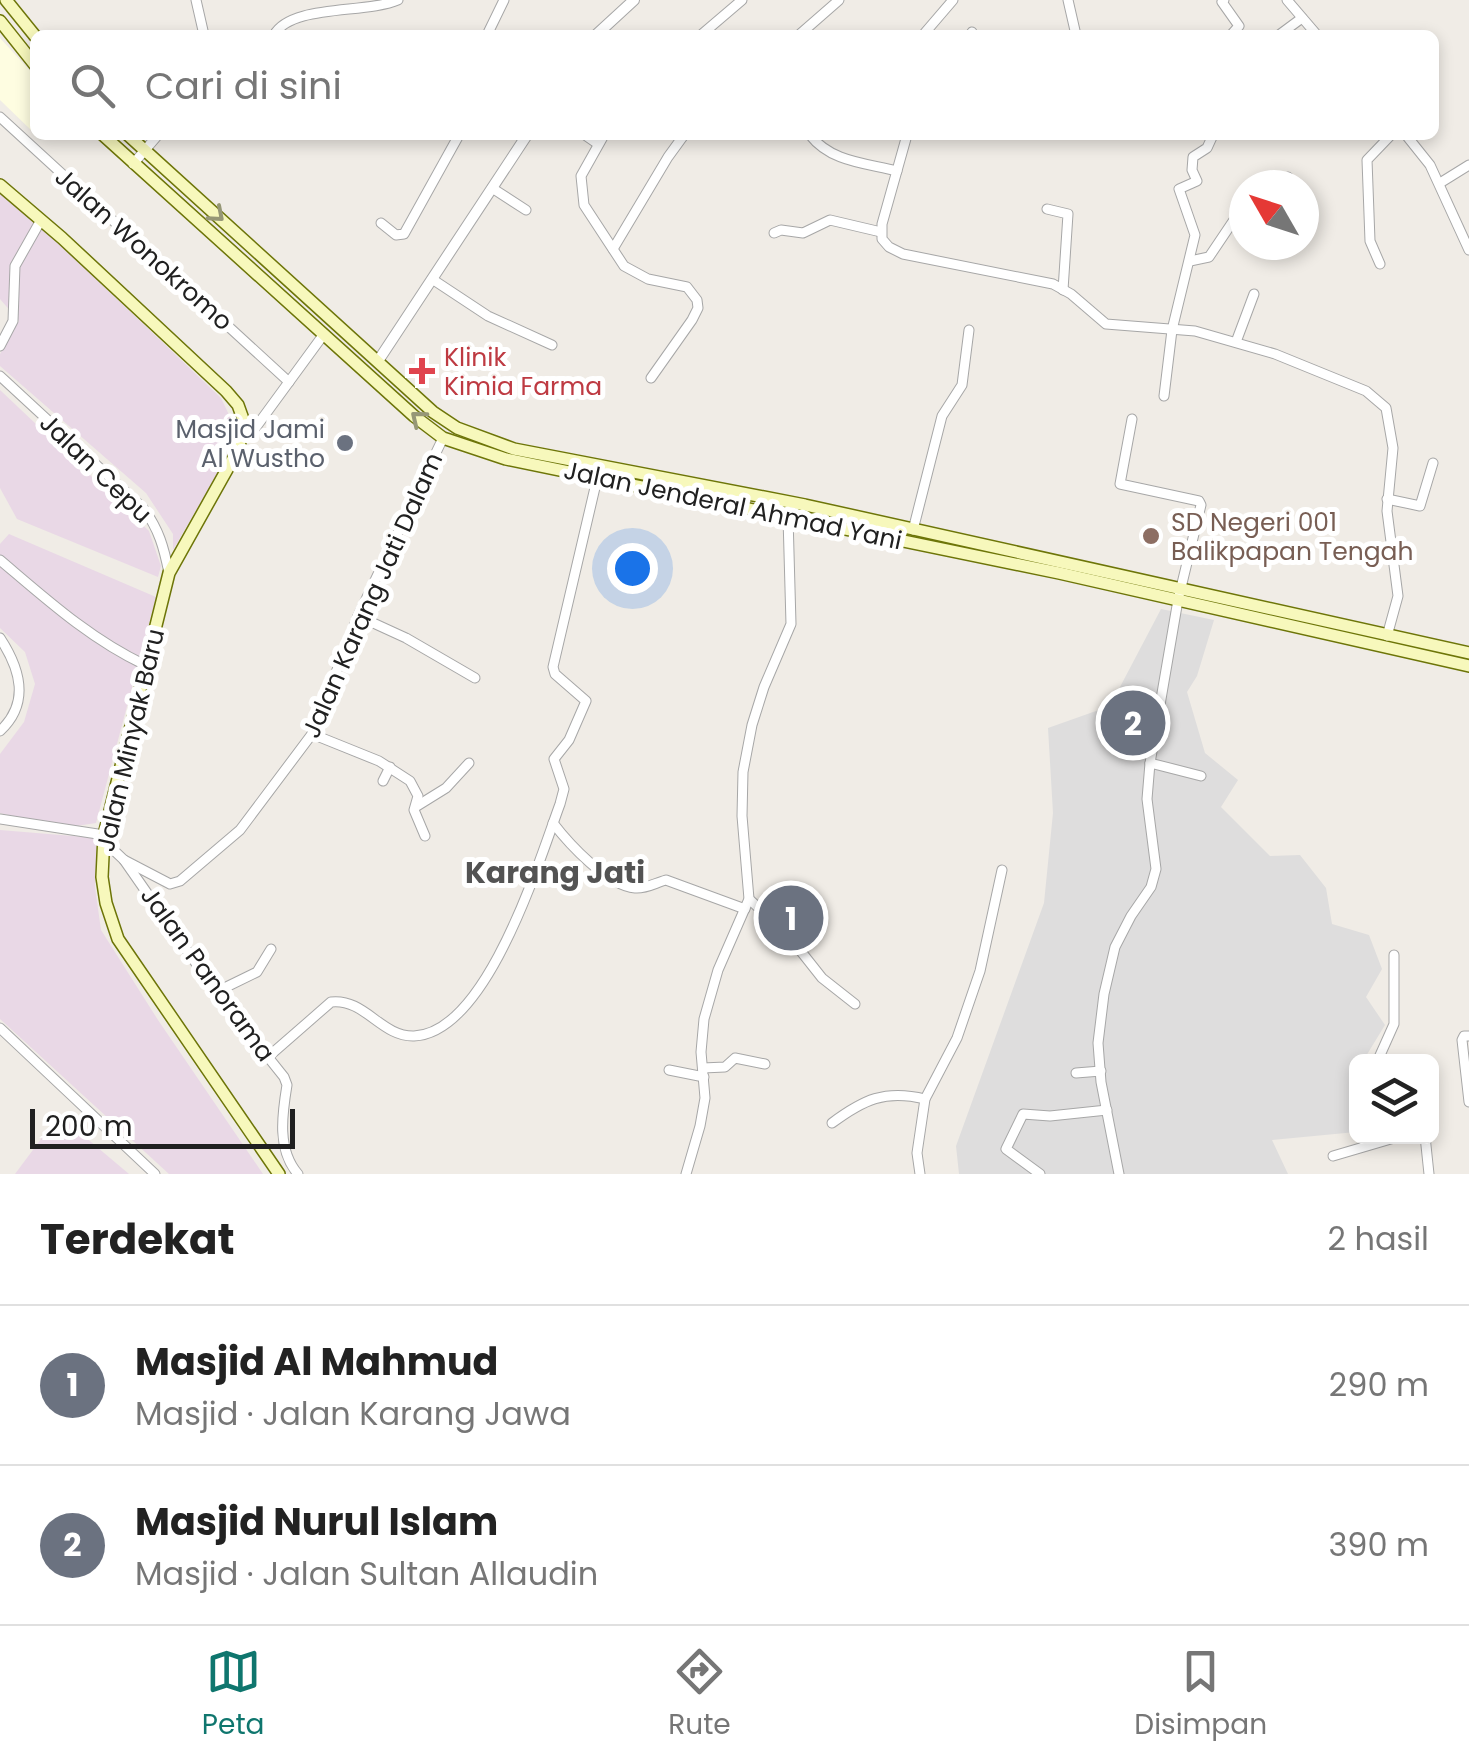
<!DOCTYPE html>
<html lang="id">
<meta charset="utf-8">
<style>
:root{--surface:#fff;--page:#f6f6f6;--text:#222;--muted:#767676;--line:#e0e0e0;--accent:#0f766e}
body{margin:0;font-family:Poppins,sans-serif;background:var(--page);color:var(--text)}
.controls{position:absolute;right:30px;bottom:30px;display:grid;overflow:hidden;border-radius:15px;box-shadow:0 5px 15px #0003}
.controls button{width:90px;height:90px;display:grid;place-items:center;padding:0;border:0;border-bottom:2px solid var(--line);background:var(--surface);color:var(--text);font:50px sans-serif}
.compass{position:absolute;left:1229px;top:170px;width:90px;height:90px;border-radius:50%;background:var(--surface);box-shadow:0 5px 15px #0003;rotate:309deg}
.scale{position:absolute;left:30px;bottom:25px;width:265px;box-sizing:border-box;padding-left:10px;border:5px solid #202020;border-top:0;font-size:28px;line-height:35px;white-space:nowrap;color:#202020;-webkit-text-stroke:8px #fff;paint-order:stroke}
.you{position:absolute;left:632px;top:568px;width:35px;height:35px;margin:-25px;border:8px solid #fff;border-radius:50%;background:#1a73e8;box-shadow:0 0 0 15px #1a73e833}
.badge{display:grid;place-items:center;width:65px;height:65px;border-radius:50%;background:var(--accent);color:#fff;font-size:32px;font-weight:700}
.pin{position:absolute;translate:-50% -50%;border:5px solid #fff;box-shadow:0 2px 10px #0006}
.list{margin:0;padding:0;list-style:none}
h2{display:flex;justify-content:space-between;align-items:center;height:130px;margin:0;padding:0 40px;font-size:42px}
h2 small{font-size:32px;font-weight:400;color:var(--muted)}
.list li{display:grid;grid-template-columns:65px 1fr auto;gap:30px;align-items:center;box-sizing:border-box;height:160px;padding:0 40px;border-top:2px solid var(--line)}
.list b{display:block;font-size:38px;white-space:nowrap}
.list p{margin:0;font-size:32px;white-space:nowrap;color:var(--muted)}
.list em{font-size:32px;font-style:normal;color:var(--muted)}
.icon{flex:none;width:55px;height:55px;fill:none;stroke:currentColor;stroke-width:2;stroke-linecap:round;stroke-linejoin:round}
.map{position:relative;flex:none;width:1469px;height:1174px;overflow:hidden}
.search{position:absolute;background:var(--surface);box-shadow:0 5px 15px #0003;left:30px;right:30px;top:30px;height:110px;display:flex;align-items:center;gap:25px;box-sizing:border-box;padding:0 35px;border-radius:15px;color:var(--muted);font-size:38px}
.sheet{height:450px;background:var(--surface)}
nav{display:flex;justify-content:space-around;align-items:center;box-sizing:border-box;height:140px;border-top:2px solid var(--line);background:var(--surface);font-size:28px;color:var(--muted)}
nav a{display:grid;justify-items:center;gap:5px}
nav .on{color:var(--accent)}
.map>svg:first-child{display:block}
.residential{fill:#dedddd}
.industrial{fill:#e9d8e6}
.education{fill:#fefde1}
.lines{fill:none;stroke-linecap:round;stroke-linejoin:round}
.minor-casing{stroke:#a7a7a7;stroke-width:11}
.tertiary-casing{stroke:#a7a7a7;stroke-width:12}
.secondary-casing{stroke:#6d7508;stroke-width:14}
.minor{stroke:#fff;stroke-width:9}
.tertiary{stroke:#fff;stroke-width:10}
.secondary{stroke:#f7f8bc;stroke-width:11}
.oneway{stroke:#969776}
.health-dot{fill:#e0444e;stroke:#fff;stroke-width:4}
.worship-dot{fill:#6b7280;stroke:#fff;stroke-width:4}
.education-dot{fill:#8d6e63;stroke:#fff;stroke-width:4}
.labels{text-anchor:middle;stroke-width:10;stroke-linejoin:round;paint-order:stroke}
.street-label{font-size:25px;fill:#202020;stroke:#fff}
.health-label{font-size:25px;fill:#be3a42;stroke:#fff;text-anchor:start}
.worship-label{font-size:25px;fill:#5b616d;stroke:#fff;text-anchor:end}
.education-label{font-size:25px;fill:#785e54;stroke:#fff;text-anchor:start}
.quarter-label{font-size:30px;font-weight:bold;fill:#535353;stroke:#fff}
</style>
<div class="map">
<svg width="1469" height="1174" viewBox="0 0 1469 1174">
<rect width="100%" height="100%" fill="#f0ece6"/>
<polygon class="residential" points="1161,609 1214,620 1197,676 1187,692 1205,753 1238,780 1221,807 1270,856 1300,855 1326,888 1332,924 1369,935 1382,969 1366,997 1385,1025 1363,1061 1356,1062 1356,1132 1272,1140 1288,1174 959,1174 956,1146 1044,903 1053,813 1048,728 1110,706"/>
<g class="industrial">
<polygon points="0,194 11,198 221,398 231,419 231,450 173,550 173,534 146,493 0,366 0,354 19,321 0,299"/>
<polygon points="0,390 149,531 161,566 158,577 17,519 0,488"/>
<polygon points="9,534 156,597 96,823 63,828 0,813 0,754 24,722 35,684 25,652 0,628 0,544"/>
<polygon points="0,830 97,838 95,887 101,930 158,1020 263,1174 169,1174 0,1019"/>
<polygon points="59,1115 129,1174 15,1174"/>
</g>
<polygon class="education" points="0,38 35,76 34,133 0,100"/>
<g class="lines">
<g class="minor-casing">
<g id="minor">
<polyline points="196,0 204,35"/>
<polyline points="1068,0 1076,35"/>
<polyline points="1224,0 1222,2 1239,26 1231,35"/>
<polyline points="1287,0 1317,35"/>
<path d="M274,35C291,4 366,14 398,0"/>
<polyline points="487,35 504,0"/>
<polyline points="701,35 742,0"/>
<polyline points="799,35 839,0"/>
<polyline points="923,35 953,0"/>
<polyline points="970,35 972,32"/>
<polyline points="1279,35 1302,18"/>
<polyline points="0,117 289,382"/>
<polyline points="585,135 598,144"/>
<polyline points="604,135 581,176 584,205 624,266 648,279 687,287 697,300 698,308 692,320 651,378"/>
<path d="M810,135C831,162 865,163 897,171"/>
<polyline points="907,135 882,224 882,239 889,247 903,254 1053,284 1071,294 1106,324 1195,331 1275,354 1366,391 1386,408 1393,448 1387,511 1398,596 1387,636"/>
<polyline points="1406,135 1430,165 1469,250"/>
<polyline points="133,164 158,135"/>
<polyline points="1440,183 1469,165"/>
<polyline points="1269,185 1288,177"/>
<polyline points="492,188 526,210"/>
<polyline points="1047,209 1068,214 1063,290"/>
<polyline points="381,223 396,235 404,234 459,135"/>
<polyline points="774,233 781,230 803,233 830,220 881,232"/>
<polyline points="613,249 668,157 684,135"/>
<polyline points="1190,261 1209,257 1244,205"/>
<polyline points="1380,264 1370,241 1367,160 1391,135"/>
<polyline points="432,279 488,316 552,345"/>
<polyline points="1236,342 1254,294"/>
<polyline points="0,346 13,321 15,266 41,220"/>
<path d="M0,376L143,508C159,529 164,548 169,573"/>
<polyline points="1164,396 1172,330 1195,235 1179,189 1197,181 1192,170 1193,157 1207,148 1213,135"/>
<polyline points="242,434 256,427 324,334"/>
<polyline points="1387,499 1420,506 1433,463"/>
<polyline points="913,530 942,416 962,385 969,330"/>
<path d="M0,560C46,599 90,639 145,665"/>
<polyline points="358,616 406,638 475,678"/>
<path d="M0,638C21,670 30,703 0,731"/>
<polyline points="312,734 379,761 410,781 418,796 414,810 425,836"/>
<polyline points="1150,763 1201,776"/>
<polyline points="383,781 390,767"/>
<polyline points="417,806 446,788 469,763"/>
<polyline points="0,819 104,835"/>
<path d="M553,823C569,844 608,886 635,888C646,889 655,883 666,880L745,909"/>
<path d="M103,840L124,860L216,992L284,1077L287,1085C282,1115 277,1150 298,1174"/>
<polyline points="124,860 170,884 180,881 240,830 312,734 358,616 443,438"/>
<polyline points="749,899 788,935 822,978 855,1004"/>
<polyline points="216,992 257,972 271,949"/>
<polyline points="0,1028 155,1174"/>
<polyline points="1469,1036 1464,1036 1462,1040 1469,1102"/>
<path d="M268,1057L331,1002C365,998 381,1037 414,1036C487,1033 539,861 560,804L564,789L554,759L569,740L586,701L555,674L553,667L597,479"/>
<polyline points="1377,1062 1394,1024 1394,955"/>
<polyline points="703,1068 725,1067 735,1058 765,1064"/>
<polyline points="669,1070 704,1077"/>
<polyline points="1076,1073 1101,1071"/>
<path d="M832,1123C863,1100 885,1089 925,1099"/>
<polyline points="1425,1136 1429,1174"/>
<polyline points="1333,1156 1401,1136"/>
<polyline points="686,1174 700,1126 705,1098 701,1052 704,1019 718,970 749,899 742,816 743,772 752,725 764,687 791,624 788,517"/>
<polyline points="920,1174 917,1153 925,1099 957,1038 980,971 1002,870"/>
<polyline points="1040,1174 1006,1149 1023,1114 1050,1116 1107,1110"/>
<polyline points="1119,1174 1101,1082 1098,1043 1104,994 1115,947 1131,916 1151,887 1156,869 1147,799 1150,763 1178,600 1201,505 1199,501 1120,484 1132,419"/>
</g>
</g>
<g class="tertiary-casing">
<g id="tertiary">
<polyline points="596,35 634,0"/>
<polyline points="378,361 527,135"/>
</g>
</g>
<g class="secondary-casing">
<g id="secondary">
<polyline points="6,0 35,36"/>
<polyline points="0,21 35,65"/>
<polyline points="103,135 414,416 443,438 506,459 1059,573 1469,666"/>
<polyline points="128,135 433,412 457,428 514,449 805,505 1469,653"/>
<polyline points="0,185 62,238 226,391 238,405 243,419 239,448 169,573 104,835 102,877 106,903 118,939 279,1174"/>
</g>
</g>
<use href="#minor" class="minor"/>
<use href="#tertiary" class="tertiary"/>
<use href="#secondary" class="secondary"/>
</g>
<defs><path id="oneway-chevron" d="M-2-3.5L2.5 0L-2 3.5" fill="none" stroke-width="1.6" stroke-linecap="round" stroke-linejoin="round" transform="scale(2.5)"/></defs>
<g class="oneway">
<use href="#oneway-chevron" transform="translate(217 215) rotate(41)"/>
<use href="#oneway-chevron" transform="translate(418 418) rotate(-141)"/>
</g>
<path class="health-dot" d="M417 356h10v10h10v10h-10v10h-10v-10h-10v-10h10z"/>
<circle class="worship-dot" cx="345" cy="443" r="10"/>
<circle class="education-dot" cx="1151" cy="536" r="10"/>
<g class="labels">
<g class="street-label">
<text transform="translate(144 249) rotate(42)" y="9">Jalan Wonokromo</text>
<text transform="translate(96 468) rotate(44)" y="9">Jalan Cepu</text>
<text transform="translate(733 505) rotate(12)" y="9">Jalan Jenderal Ahmad Yani</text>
<text transform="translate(372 595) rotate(-66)" y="9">Jalan Karang Jati Dalam</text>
<text transform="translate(130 740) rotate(-77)" y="9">Jalan Minyak Baru</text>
<text transform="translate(208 974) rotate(54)" y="9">Jalan Panorama</text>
</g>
<g class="health-label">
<text x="444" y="366">Klinik<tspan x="444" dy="29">Kimia Farma</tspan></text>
</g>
<g class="worship-label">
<text x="325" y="438">Masjid Jami<tspan x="325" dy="29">Al Wustho</tspan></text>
</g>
<g class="education-label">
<text x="1171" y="531">SD Negeri 001<tspan x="1171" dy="29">Balikpapan Tengah</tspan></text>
</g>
<g class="quarter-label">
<text x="555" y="883">Karang Jati</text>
</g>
</g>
</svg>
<div class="controls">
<button><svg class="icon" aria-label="layers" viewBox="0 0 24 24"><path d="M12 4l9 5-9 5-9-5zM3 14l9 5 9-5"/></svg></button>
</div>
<svg class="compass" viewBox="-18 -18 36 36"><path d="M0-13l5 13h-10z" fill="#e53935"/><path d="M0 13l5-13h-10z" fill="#767676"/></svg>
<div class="scale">200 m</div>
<div class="you"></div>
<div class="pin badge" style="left:791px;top:918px;background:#6b7280">1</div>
<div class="pin badge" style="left:1133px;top:723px;background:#6b7280">2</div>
<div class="search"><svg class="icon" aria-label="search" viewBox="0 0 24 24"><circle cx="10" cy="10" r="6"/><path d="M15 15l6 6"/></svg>Cari di sini</div>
</div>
<section class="sheet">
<h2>Terdekat<small>2 hasil</small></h2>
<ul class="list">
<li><span class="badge" style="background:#6b7280">1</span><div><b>Masjid Al Mahmud</b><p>Masjid · Jalan Karang Jawa</p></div><em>290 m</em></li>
<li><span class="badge" style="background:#6b7280">2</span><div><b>Masjid Nurul Islam</b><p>Masjid · Jalan Sultan Allaudin</p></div><em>390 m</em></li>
</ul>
</section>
<nav>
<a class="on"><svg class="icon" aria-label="map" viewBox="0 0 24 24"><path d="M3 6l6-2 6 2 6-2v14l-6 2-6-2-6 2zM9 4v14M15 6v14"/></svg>Peta</a>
<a><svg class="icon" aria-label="directions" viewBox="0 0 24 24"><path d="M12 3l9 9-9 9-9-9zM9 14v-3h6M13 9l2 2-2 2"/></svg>Rute</a>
<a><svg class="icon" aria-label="saved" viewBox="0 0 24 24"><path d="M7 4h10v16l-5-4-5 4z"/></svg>Disimpan</a>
</nav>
